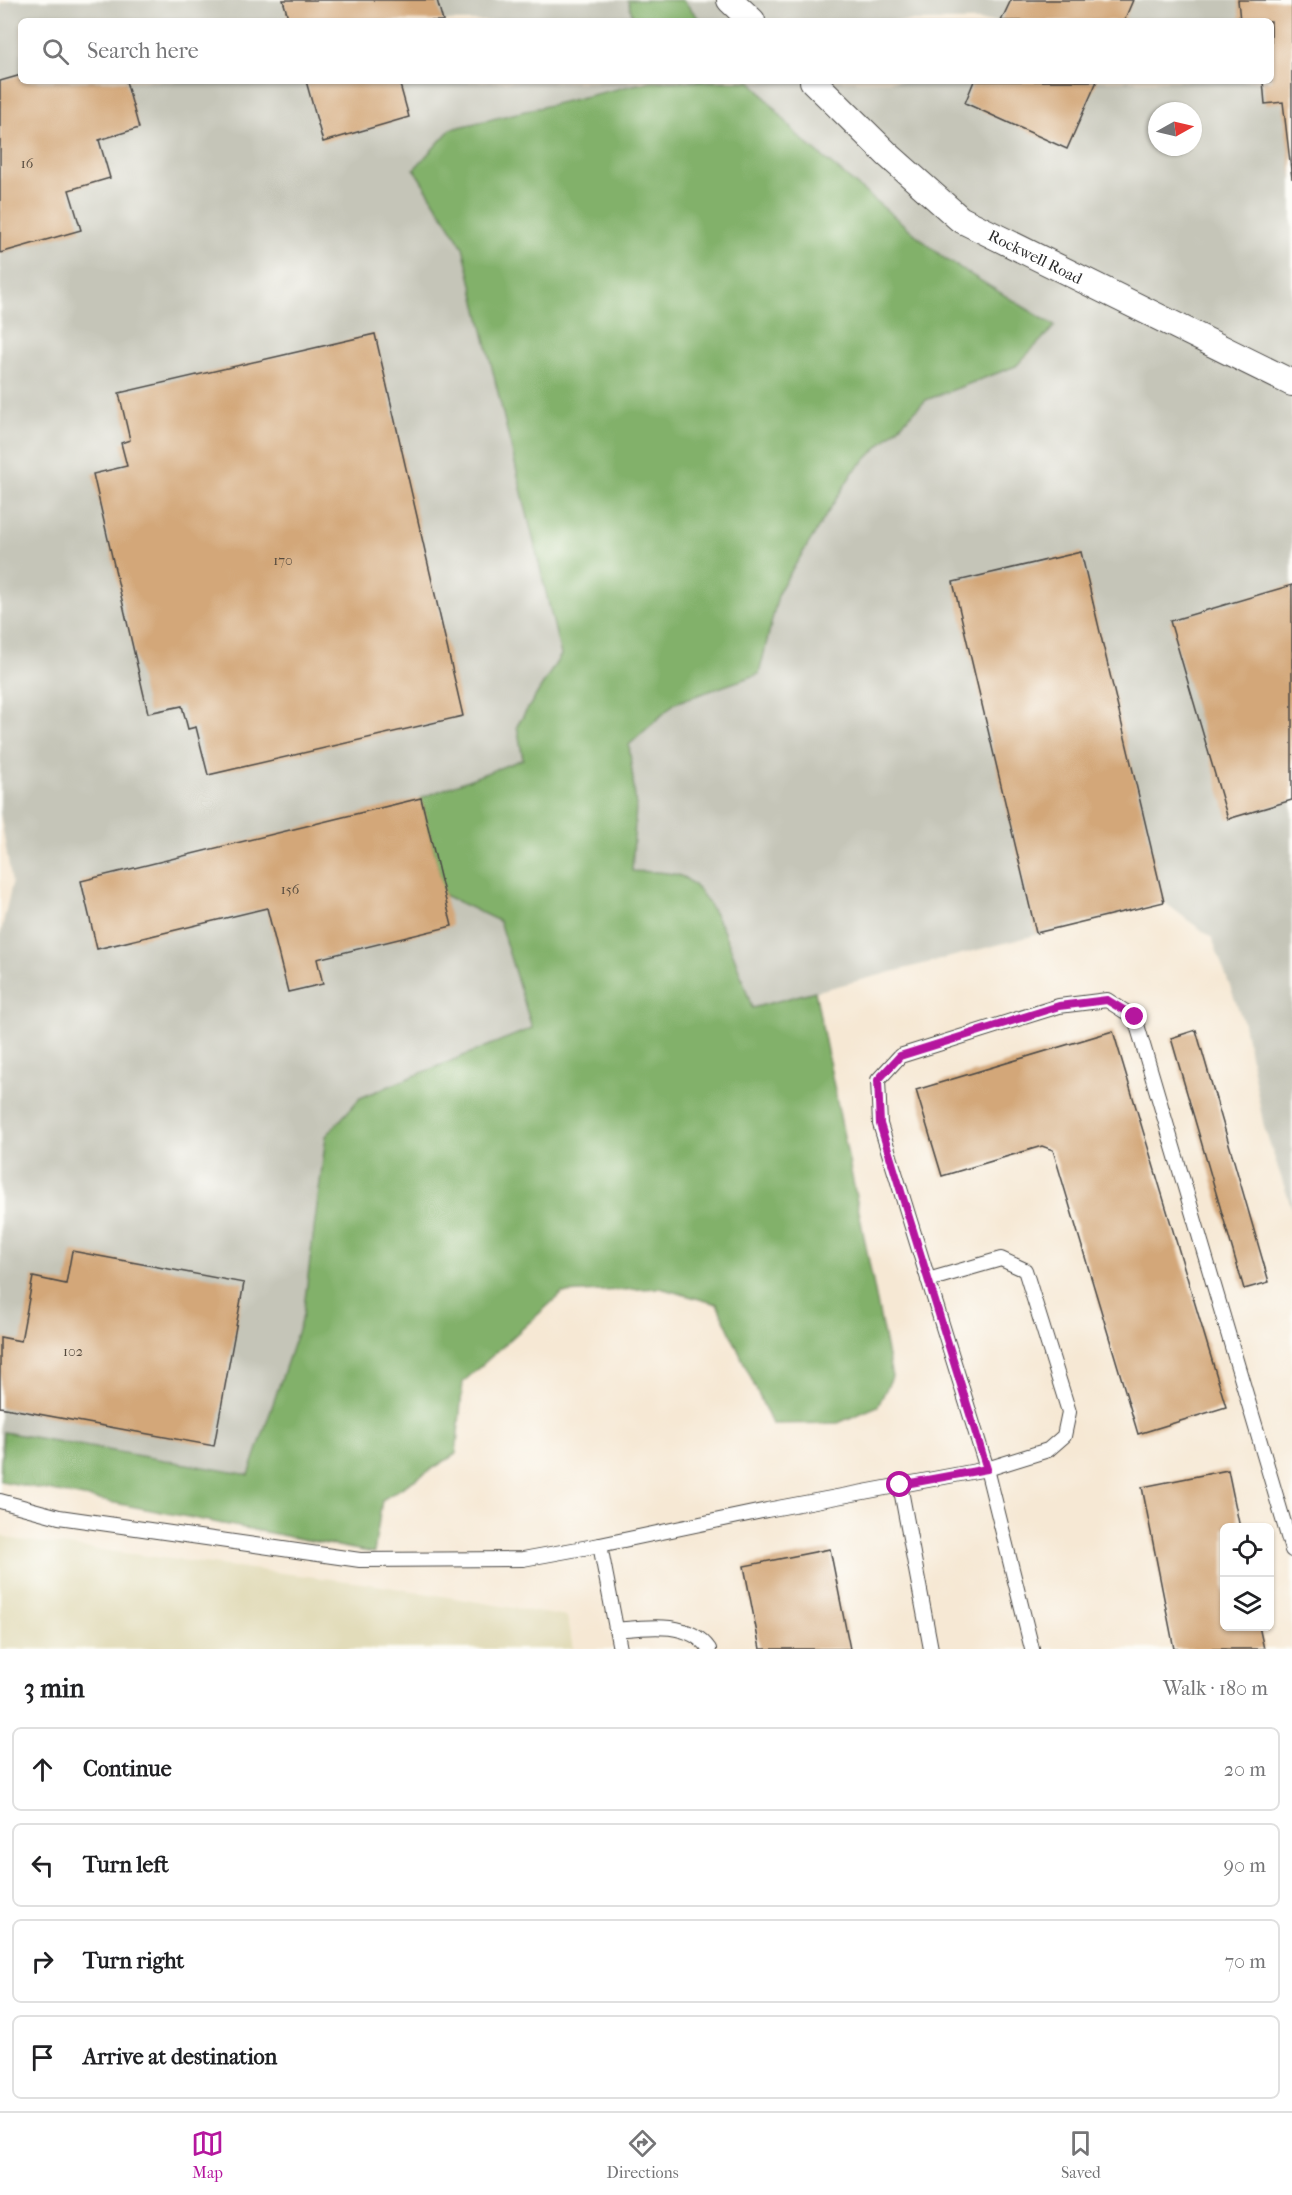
<!DOCTYPE html>
<meta charset="utf-8">
<style>
:root{--surface:#fff;--page:#f6f6f6;--text:#202124;--muted:#757577;--line:#e0e0e0;--accent:#b5179e}
body{margin:0;font-family:"IM FELL French Canon",serif;background:var(--page);color:var(--text)}
.controls{position:absolute;right:18px;bottom:18px;display:grid;overflow:hidden;border-radius:9px;box-shadow:0 2px 4px #0004}
.controls button{width:54px;height:54px;display:grid;place-items:center;padding:0;border:0;border-bottom:2px solid var(--line);background:var(--surface);color:var(--text);font:30px sans-serif}
.compass{position:absolute;left:1148px;top:102px;width:54px;height:54px;border-radius:50%;background:var(--surface);box-shadow:0 2px 4px #0004;rotate:82deg}
.stop{position:absolute;width:18px;height:18px;margin:-14px;border:4px solid #b5179e;border-radius:50%;background:#fff}
.stop.end{background:#b5179e;border-color:#fff;box-shadow:0 2px 6px #0008}
.list{margin:0;padding:0;list-style:none}
h2{display:flex;justify-content:space-between;align-items:center;height:78px;margin:0;padding:0 24px;font-size:26px}
h2 small{font-size:20px;font-weight:400;color:var(--muted)}
.list li{display:grid;grid-template-columns:39px 1fr auto;gap:18px;align-items:center;box-sizing:border-box;height:84px;margin:0 12px 12px;padding:0 12px;border:2px solid var(--line);border-radius:9px}
.list b{display:block;font-size:22px;white-space:nowrap}
.list em{font-size:20px;font-style:normal;color:var(--muted)}
.icon{flex:none;width:33px;height:33px;fill:none;stroke:currentColor;stroke-width:2;stroke-linecap:round;stroke-linejoin:round}
.map{position:relative;flex:none;width:1292px;height:1649px;overflow:hidden}
.search{position:absolute;background:var(--surface);box-shadow:0 2px 4px #0004;left:18px;right:18px;top:18px;height:66px;display:flex;align-items:center;gap:15px;box-sizing:border-box;padding:0 21px;border-radius:9px;color:var(--muted);font-size:22px}
.sheet{height:462px;background:var(--surface)}
nav{display:flex;justify-content:space-around;align-items:center;box-sizing:border-box;height:84px;border-top:2px solid var(--line);background:var(--surface);font-size:16px;color:var(--muted)}
nav a{display:grid;justify-items:center;gap:3px}
nav .on{color:var(--accent)}
.map>svg:first-child{display:block}
.built{fill:#e2dcba}
.industrial{fill:#c5c5b8;fill-rule:evenodd}
.forest{fill:#82b16a;stroke:#566e4a;stroke-width:1.5}
.building{fill:#d3a779}
.lines{fill:none;stroke-linecap:round;stroke-linejoin:round}
.service-casing{stroke:#494744;stroke-width:16}
.minor-casing{stroke:#494744;stroke-width:28}
.service{stroke:#fff;stroke-width:14}
.minor{stroke:#fff;stroke-width:26}
.route{stroke:#b5179e;stroke-width:8}
.labels{text-anchor:middle;stroke-width:5;stroke-linejoin:round;paint-order:stroke}
.number-label{font-size:14px;fill:#554a3e}
.street-label{font-size:16px;fill:#2b2b2b;stroke:#fdfcf7}
</style>
<div class="map">
<svg width="1292" height="1649" viewBox="0 0 1292 1649">
<rect width="100%" height="100%" fill="#fdfcf7"/>
<filter id="ink" filterUnits="userSpaceOnUse"><feTurbulence type="fractalNoise" baseFrequency=".0167" numOctaves="2"/><feDisplacementMap in="SourceGraphic" scale="12" xChannelSelector="R" yChannelSelector="G"/><feConvolveMatrix kernelMatrix="1 2 1 2 8 2 1 2 1" color-interpolation-filters="sRGB"/></filter>
<filter id="wash" filterUnits="userSpaceOnUse"><feTurbulence type="fractalNoise" baseFrequency=".008" numOctaves="4" result="noise"/><feDisplacementMap in="SourceGraphic" scale="24" xChannelSelector="R" yChannelSelector="G"/><feGaussianBlur stdDeviation="1.35" result="paint"/><feColorMatrix in="noise" values="0 0 0 0 0 0 0 0 0 0 0 0 0 0 0 0 0 1.4 0 .05"/><feComposite in="paint" operator="in"/></filter>
<g filter="url(#wash)">
<rect width="100%" height="100%" fill="#f6e8d4"/>
<polygon class="built" points="0,1535 12,1539 370,1584 567,1617 573,1649 0,1649"/>
<g class="industrial">
<polygon points="10,0 628,0 634,21 21,21 21,81 650,82 451,129 414,169 463,246 561,655 517,726 523,759 421,798 444,895 499,921 532,1029 360,1098 326,1136 303,1315 249,1475 3,1432 0,1481 0,936 12,884 0,813 0,4"/>
<path d="M683,0H1292V1209L1264,1127L1244,1024L1212,938L1164,902L752,1008L727,935L680,875L631,871L636,806L629,745L675,703L759,674L779,591L853,472L926,400L1022,362L1055,326L945,259L799,137L751,81H1271V21H701ZM1157,111H1193V147H1157Z"/>
</g>
<g class="forest">
<polygon points="628,0 683,0 701,21 634,21"/>
<path d="M650,81H751L799,137L945,259L1055,326L1016,366L926,400L853,472L779,591L759,674L675,703L629,745L636,806L632,871C646,872 664,871 678,875C714,886 741,975 752,1008L815,991L892,1377L878,1406L838,1423L772,1424L717,1304L660,1288L562,1293L463,1382L456,1454L382,1500L374,1553L0,1481L3,1432L249,1475L303,1315L326,1136L360,1098L532,1028L499,921L444,895L421,798L523,759L517,726L561,655L463,247L414,169L451,129Z"/>
</g>
<g id="blocks">
<g class="building">
<polygon points="283,0 437,0 443,21 289,21"/>
<polygon points="1011,0 1133,0 1124,21 1001,21"/>
<polygon points="1238,0 1292,0 1292,179 1283,102 1265,104 1263,81 1271,81 1271,21 1240,21"/>
<polygon points="21,75 21,81 126,81 139,128 99,140 110,178 69,190 81,230 0,253 0,81"/>
<polygon points="306,81 399,81 409,117 323,142"/>
<polygon points="974,81 1097,81 1067,149 965,103"/>
<polygon points="375,334 463,716 208,775 196,727 188,729 182,706 148,713 93,474 127,466 121,443 130,440 119,393"/>
<polygon points="1081,552 1164,902 1036,933 953,582"/>
<polygon points="1292,585 1292,800 1228,819 1170,621"/>
<polygon points="421,798 452,926 317,959 323,984 288,992 267,908 97,949 81,881"/>
<polygon points="1196,1030 1269,1282 1244,1289 1171,1038"/>
<polygon points="1113,1031 1226,1407 1138,1434 1053,1150 1042,1146 942,1176 916,1090"/>
<polygon points="72,1251 244,1283 214,1446 0,1407 0,1337 21,1341 33,1277 66,1284"/>
<polygon points="1228,1470 1240,1528 1224,1528 1224,1626 1259,1626 1264,1649 1174,1649 1142,1487"/>
<polygon points="830,1549 850,1649 760,1649 744,1566"/>
</g>
</g>
</g>
<g filter="url(#ink)">
<use href="#blocks" fill-opacity="0" stroke="#494744" stroke-width="1.5"/>
<g class="lines">
<g class="service-casing">
<g id="service">
<polyline points="928,1280 1001,1259 1025,1270 1069,1412 1064,1436 1048,1450 987,1469 880,1124 878,1080 900,1056 1059,1006 1107,1000 1135,1018 1292,1550"/>
<polyline points="900,1485 931,1649"/>
<polyline points="0,1501 59,1517 360,1560 523,1559 600,1545 620,1649"/>
<polyline points="600,1545 767,1510 987,1469 1032,1649"/>
<path d="M616,1630C646,1627 689,1620 709,1649"/>
</g>
</g>
<g class="minor-casing">
<g id="minor">
<polyline points="730,0 752,21"/>
<path id="s1" d="M813,81L887,154L960,219L1292,383"/>
</g>
</g>
<use href="#service" class="service"/>
<use href="#minor" class="minor"/>
</g>
</g>
<g class="lines" filter="url(#ink)">
<polyline class="route" points="900,1485 987,1469 880,1124 878,1080 900,1056 1059,1006 1107,1000 1135,1017"/>
</g>
<g class="labels">
<g class="number-label">
<text x="27" y="168">16</text>
<text x="283" y="565">170</text>
<text x="290" y="894">156</text>
<text x="73" y="1356">102</text>
</g>
<g class="street-label">
<text dy="6" stroke="none"><textPath href="#s1" startOffset="286">Rockwell Road</textPath></text>
</g>
</g>
</svg>
<div class="controls">
<button><svg class="icon" aria-label="locate" viewBox="0 0 24 24"><circle cx="12" cy="12" r="6"/><path d="M12 2v4M12 18v4M2 12h4M18 12h4"/></svg></button>
<button><svg class="icon" aria-label="layers" viewBox="0 0 24 24"><path d="M12 4l9 5-9 5-9-5zM3 14l9 5 9-5"/></svg></button>
</div>
<svg class="compass" viewBox="-18 -18 36 36"><path d="M0-13l5 13h-10z" fill="#e53935"/><path d="M0 13l5-13h-10z" fill="#757577"/></svg>
<div class="stop" style="left:900px;top:1485px"></div>
<div class="stop end" style="left:1135px;top:1017px"></div>
<div class="search"><svg class="icon" aria-label="search" viewBox="0 0 24 24"><circle cx="10" cy="10" r="6"/><path d="M15 15l6 6"/></svg>Search here</div>
</div>
<section class="sheet">
<h2>3 min<small>Walk · 180 m</small></h2>
<ul class="list">
<li><svg class="icon" aria-label="ahead" viewBox="0 0 24 24"><path d="M12 20V5M6 11l6-6 6 6"/></svg><div><b>Continue</b></div><em>20 m</em></li>
<li><svg class="icon" aria-label="left" viewBox="0 0 24 24"><path d="M17 20v-9H6M10 6l-5 5 5 5"/></svg><div><b>Turn left</b></div><em>90 m</em></li>
<li><svg class="icon" aria-label="right" viewBox="0 0 24 24"><path d="M7 20v-9h11M14 6l5 5-5 5"/></svg><div><b>Turn right</b></div><em>70 m</em></li>
<li><svg class="icon" aria-label="arrive" viewBox="0 0 24 24"><path d="M6 21V4h12l-3 4 3 4H6"/></svg><div><b>Arrive at destination</b></div></li>
</ul>
</section>
<nav>
<a class="on"><svg class="icon" aria-label="map" viewBox="0 0 24 24"><path d="M3 6l6-2 6 2 6-2v14l-6 2-6-2-6 2zM9 4v14M15 6v14"/></svg>Map</a>
<a><svg class="icon" aria-label="directions" viewBox="0 0 24 24"><path d="M12 3l9 9-9 9-9-9zM9 14v-3h6M13 9l2 2-2 2"/></svg>Directions</a>
<a><svg class="icon" aria-label="saved" viewBox="0 0 24 24"><path d="M7 4h10v16l-5-4-5 4z"/></svg>Saved</a>
</nav>
